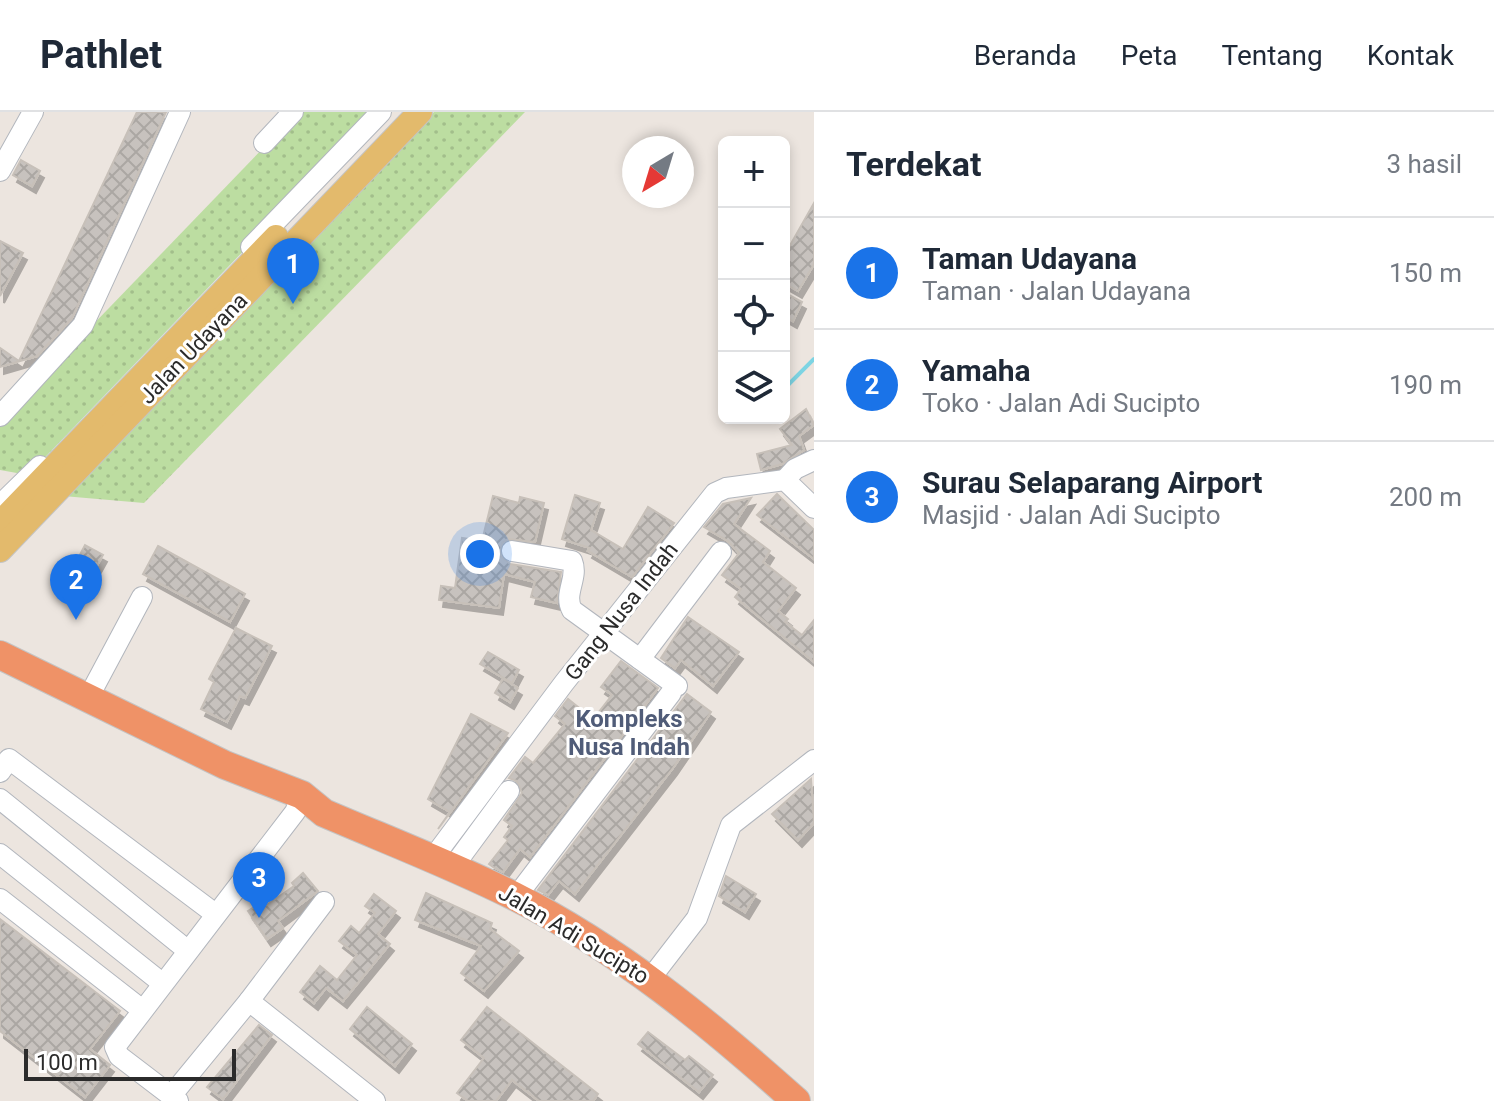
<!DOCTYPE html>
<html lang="id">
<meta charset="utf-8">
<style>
:root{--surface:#fff;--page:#f6f6f7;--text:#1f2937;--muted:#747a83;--line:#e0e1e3;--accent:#1a73e8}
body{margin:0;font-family:Roboto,sans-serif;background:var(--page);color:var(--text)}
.controls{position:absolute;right:24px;top:24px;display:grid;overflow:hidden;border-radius:12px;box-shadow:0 4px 12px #0003}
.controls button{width:72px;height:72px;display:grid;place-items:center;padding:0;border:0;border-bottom:2px solid var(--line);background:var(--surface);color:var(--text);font:40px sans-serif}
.compass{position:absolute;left:622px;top:24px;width:72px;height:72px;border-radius:50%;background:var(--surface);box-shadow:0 4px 12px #0003;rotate:218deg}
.scale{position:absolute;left:24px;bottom:20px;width:212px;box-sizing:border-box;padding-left:8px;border:4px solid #2b2b2b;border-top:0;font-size:22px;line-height:28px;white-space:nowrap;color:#2b2b2b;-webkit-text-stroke:6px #fff;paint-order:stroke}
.you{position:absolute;left:480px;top:442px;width:28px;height:28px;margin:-20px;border:6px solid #fff;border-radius:50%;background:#1a73e8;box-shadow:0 0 0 12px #1a73e833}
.badge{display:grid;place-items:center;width:52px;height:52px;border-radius:50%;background:var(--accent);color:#fff;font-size:26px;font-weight:700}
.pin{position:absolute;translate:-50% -66px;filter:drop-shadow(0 2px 4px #0008)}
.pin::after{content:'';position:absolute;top:42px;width:28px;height:24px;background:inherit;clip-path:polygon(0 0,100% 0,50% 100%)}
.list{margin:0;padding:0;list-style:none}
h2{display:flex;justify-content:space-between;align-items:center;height:104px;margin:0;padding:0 32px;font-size:34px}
h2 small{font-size:26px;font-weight:400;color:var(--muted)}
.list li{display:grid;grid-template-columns:52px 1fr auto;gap:24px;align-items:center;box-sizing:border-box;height:112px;padding:0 32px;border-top:2px solid var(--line)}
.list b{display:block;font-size:30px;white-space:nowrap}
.list p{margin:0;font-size:26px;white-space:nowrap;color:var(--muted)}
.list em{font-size:26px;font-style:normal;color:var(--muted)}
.icon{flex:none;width:44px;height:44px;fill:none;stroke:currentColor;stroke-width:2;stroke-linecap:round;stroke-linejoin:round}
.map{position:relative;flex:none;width:814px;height:989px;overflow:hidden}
header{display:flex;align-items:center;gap:48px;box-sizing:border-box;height:112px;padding:0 40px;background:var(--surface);border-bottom:2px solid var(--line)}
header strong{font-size:38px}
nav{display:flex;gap:44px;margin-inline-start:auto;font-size:28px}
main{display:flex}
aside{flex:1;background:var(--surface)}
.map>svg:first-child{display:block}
.park{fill:url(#park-dots)}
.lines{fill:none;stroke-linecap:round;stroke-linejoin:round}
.stream{stroke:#7dd4e3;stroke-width:4}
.building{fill:url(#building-cross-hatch);stroke:#c7c0b9;stroke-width:2;filter:url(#shadow)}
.minor-casing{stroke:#b2b6bd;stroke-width:22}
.major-casing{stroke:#c4c4c4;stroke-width:26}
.highway-casing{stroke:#c4c4c4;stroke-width:30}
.minor{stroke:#fff;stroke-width:20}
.major{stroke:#e3ba6c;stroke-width:24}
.highway{stroke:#ef9267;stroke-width:28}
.labels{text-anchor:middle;stroke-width:6;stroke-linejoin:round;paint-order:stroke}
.street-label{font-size:22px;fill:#2b2b2b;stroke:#fff}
.neighbourhood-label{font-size:24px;font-weight:bold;fill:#505c78;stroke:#fff}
</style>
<header>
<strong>Pathlet</strong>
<nav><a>Beranda</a><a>Peta</a><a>Tentang</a><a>Kontak</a></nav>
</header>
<main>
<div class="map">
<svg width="814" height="989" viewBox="0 0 814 989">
<defs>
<pattern id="park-dots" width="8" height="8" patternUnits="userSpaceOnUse" patternTransform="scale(2)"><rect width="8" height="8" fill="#bcdda1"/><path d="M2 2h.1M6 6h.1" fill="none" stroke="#a2be8b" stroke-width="1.8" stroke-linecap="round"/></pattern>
<pattern id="building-cross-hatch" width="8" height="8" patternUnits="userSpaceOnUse" patternTransform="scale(2)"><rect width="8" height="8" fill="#c7c2be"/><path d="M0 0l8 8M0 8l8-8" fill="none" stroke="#aba7a3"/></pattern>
<filter id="shadow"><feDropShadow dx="4" dy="7" stdDeviation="0" flood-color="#0004"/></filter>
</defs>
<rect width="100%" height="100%" fill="#ece5df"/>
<g class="park">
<polygon points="298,0 377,0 28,363 0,358 0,309"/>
<polygon points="434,0 525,0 144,391 63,384"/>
</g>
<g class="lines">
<polyline class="stream" points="784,277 814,247"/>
</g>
<g class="building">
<polygon points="137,0 166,0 72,206 37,244 0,255 0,236 19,249"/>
<polygon points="21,48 40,59 32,74 13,63"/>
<polygon points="814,91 814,152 798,179 784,171 784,144"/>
<polygon points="0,129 23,141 0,184"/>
<polygon points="787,182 802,190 793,209 784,204"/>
<polygon points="806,297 814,313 799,324 804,338 782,352 761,358 757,342 792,333 780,317"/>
<polygon points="777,382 814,418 814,447 757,403"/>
<polygon points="575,383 600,391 591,418 623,437 648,395 674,411 632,465 588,439 590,436 562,427"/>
<polygon points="493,384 519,391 520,385 544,391 535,430 508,427 502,431 500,443 510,452 561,460 557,491 531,485 535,470 504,462 499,496 439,488 441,474 455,476 462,426 482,429"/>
<polygon points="751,386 734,412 770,439 763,450 796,476 778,499 788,507 785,510 802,523 814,508 814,550 735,485 741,477 722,463 739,441 728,429 704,415 723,392"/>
<polygon points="85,433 103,443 80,484 63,475"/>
<polygon points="158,434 245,482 230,510 143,462"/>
<polygon points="688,505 739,540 713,574 681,548 675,556 661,546"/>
<polygon points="236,516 272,534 245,586 240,584 227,610 201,597 214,570 209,567"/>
<polygon points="488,540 519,558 512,571 480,552"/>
<polygon points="621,549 658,576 530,745 520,737 503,760 493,755 489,752 508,728 504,725 512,714 504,708 522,681 517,669 509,666 525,645 533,651 565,612 555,604 568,587 593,607 598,601 612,583 601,575"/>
<polygon points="503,567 518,576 510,590 495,581"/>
<polygon points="687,582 711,600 673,656 575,782 559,769 548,783 538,778"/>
<polygon points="471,602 508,621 438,717 450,700 428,687"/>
<polygon points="811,667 814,711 798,728 772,702"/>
<polygon points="303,761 318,779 278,809 283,816 267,827 248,799 264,789 267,793 294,774 292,771"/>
<polygon points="726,764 756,782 745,800 719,784"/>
<polygon points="426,781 492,811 490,817 519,839 484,879 461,861 481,834 415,808"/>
<polygon points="374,782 396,799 378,822 390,832 343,889 326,876 314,891 300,880 320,854 337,868 357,843 339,829 351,814 359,821 375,801 365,794"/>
<polygon points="0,807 120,899 90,937 110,953 85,985 0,919"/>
<polygon points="367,895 412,932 395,954 350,917"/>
<polygon points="487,895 598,982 593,989 539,989 512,968 496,989 468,989 457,981 484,946 461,928"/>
<polygon points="259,913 272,923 223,987 207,975"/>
<polygon points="648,920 685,948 689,944 713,963 699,980 638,932"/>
</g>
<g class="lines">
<g class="minor-casing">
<g id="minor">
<polyline points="264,31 293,0"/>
<polyline points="0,59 33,0"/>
<polyline points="251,135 381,0"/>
<polyline points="0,304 83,213 180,0"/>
<polyline points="785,368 795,357 814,348"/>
<polyline points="0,393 40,354"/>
<path d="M512,439L572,449C579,466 563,481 572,498L677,574"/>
<polyline points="640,547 721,440"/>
<polyline points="87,588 142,485"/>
<polyline points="0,660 9,647 214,801"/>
<polyline points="0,687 187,838"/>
<polyline points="0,742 162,871"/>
<polyline points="433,746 564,571 715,381 726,376 785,368 814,396"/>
<polyline points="453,755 509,679"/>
<polyline points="516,785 671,581"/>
<polyline points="0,787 141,897"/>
<polyline points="650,867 697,806 731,713 814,648"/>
<polyline points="249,889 324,790"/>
<polyline points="171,984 249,889 375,989"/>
<polyline points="178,989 119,944 115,935 295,700 302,683"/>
</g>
</g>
<g class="major-casing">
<g id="major">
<polyline points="0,411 276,125"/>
<polyline points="0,438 420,0"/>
</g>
</g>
<g class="highway-casing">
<path id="highway" d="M0,543L225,653L302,683L324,701C387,728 452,753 514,784C619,837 709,911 796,989"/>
</g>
<use href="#minor" class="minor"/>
<use href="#major" class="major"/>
<use href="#highway" class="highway"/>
</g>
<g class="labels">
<g class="street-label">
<text transform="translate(193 236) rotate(-46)" y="8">Jalan Udayana</text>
<text transform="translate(621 499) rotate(-52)" y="8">Gang Nusa Indah</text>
<text transform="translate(574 822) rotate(31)" y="8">Jalan Adi Sucipto</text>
</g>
<g class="neighbourhood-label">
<text x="629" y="615">Kompleks<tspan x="629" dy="28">Nusa Indah</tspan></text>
</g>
</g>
</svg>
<div class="controls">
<button>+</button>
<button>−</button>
<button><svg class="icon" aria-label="locate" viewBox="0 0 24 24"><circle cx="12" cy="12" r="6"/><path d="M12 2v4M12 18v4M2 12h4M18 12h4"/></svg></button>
<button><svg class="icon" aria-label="layers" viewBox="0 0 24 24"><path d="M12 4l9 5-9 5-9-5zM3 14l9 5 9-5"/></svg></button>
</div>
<svg class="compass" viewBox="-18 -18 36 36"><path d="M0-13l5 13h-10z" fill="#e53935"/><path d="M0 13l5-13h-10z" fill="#747a83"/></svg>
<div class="scale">100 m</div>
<div class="you"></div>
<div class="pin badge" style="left:293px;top:192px">1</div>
<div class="pin badge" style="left:76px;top:508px">2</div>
<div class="pin badge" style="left:259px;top:806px">3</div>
</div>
<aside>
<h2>Terdekat<small>3 hasil</small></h2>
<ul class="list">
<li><span class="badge">1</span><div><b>Taman Udayana</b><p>Taman · Jalan Udayana</p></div><em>150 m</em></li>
<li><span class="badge">2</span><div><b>Yamaha</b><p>Toko · Jalan Adi Sucipto</p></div><em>190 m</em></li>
<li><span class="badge">3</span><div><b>Surau Selaparang Airport</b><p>Masjid · Jalan Adi Sucipto</p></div><em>200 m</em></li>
</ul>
</aside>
</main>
